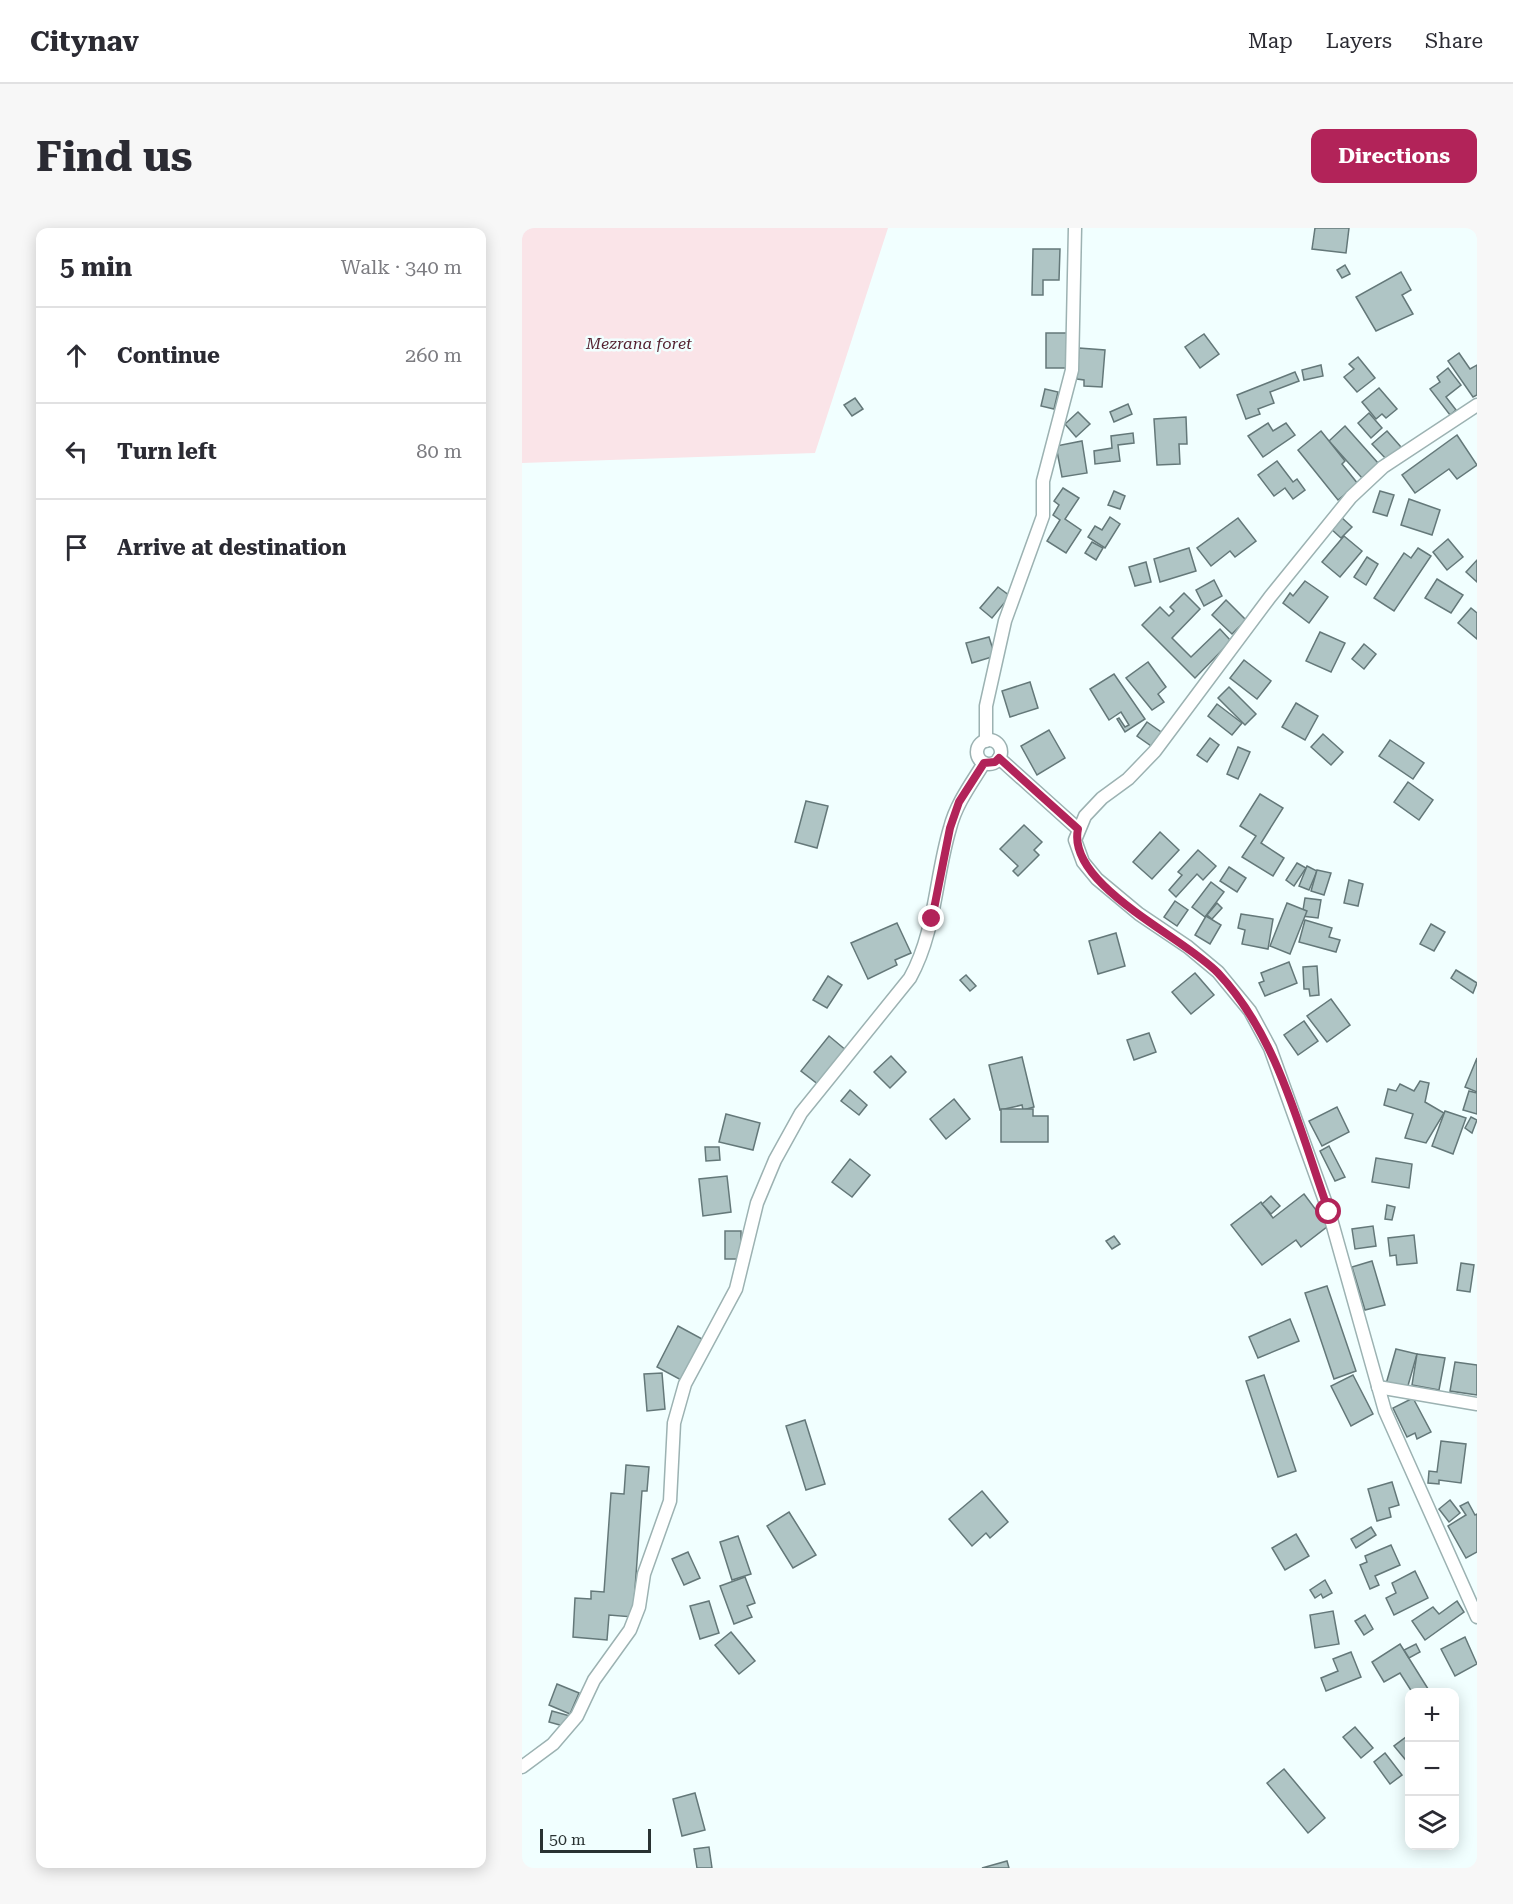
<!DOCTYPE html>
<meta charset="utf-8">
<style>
:root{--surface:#fff;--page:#f7f7f7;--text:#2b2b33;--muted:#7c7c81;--line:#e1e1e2;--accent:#b22359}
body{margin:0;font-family:"Roboto Serif",serif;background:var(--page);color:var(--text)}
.controls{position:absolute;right:18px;bottom:18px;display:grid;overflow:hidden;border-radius:12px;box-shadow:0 3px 15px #0003}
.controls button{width:54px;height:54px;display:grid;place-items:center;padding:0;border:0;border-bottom:2px solid var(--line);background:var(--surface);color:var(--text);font:30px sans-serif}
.scale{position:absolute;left:18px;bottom:15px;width:111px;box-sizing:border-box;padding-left:6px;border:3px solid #293232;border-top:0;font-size:16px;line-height:21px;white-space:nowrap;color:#293232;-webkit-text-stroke:4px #f1ffff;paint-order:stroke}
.stop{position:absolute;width:18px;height:18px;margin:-14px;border:4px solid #b22359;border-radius:50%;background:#fff}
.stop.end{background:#b22359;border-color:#fff;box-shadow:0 2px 6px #0008}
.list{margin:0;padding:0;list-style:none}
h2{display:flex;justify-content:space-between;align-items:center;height:78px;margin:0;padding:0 24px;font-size:26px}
h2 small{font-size:20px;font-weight:400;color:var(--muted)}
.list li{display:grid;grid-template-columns:39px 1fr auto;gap:18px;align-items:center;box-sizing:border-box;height:96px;padding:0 24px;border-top:2px solid var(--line)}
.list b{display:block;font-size:22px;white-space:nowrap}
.list em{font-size:20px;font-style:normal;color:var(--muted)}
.icon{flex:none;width:33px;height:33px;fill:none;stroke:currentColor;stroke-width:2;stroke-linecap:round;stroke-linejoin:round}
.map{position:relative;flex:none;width:955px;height:1640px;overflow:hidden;border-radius:12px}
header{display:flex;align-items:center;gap:36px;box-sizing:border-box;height:84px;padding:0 30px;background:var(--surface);border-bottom:2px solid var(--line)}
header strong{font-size:28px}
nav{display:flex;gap:33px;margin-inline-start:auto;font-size:21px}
.intro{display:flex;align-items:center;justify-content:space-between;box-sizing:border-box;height:144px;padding:0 36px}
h1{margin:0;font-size:42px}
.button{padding:15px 27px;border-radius:12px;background:var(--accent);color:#fff;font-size:21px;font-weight:700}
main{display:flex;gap:36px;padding:0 36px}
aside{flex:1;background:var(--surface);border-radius:12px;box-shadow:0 3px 15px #0003}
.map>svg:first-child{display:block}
.green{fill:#fae4e8}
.building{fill:#afc5c5;stroke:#647879;stroke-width:1.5}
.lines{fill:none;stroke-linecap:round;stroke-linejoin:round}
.street-casing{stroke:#9cb2b2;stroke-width:15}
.street{stroke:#fff;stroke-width:12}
.route{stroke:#b22359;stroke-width:8}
.labels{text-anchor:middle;stroke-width:5;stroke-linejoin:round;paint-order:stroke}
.park-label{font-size:16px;font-style:italic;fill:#521e2d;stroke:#f1ffff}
</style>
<header>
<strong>Citynav</strong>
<nav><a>Map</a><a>Layers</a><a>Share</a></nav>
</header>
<div class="intro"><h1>Find us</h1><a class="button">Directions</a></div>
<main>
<aside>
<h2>5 min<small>Walk · 340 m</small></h2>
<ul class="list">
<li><svg class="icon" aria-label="ahead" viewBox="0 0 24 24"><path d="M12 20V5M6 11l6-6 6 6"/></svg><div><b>Continue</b></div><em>260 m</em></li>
<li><svg class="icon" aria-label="left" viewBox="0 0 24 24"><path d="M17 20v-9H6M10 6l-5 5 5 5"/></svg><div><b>Turn left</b></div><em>80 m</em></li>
<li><svg class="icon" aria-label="arrive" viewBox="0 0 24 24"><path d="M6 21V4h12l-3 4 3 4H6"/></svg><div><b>Arrive at destination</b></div></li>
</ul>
</aside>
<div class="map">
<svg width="955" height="1640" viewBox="0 0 955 1640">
<rect width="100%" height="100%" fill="#f1ffff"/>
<polygon class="green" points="0,0 366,0 293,225 0,235"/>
<g class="building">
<polygon points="793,0 827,0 824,25 790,21"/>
<polygon points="511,21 538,21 537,52 521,52 521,67 510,67"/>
<polygon points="823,37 828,46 820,50 815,42"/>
<polygon points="879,44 889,62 880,67 891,86 854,103 834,69"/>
<polygon points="524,105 547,105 546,140 524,140"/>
<polygon points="682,106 697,126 678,140 663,119"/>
<polygon points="557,120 583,122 580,159 562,158 562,152 555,151"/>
<polygon points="937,125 948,141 955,137 955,167 951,169 926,133"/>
<polygon points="836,129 853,150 835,164 822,149 832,141 827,136"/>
<polygon points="799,137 801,148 782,152 780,142"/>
<polygon points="926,140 939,157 924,169 934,182 928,187 908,161 918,154 915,149"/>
<polygon points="773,144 777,153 748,164 752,175 736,181 738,186 724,191 715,167"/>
<polygon points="857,160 875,181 864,190 860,186 854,191 840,174"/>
<polygon points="523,161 536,164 532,181 519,178"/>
<polygon points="333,170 341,181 330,188 322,177"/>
<polygon points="606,176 610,186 592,194 588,184"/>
<polygon points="556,184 568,196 554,209 543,196"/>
<polygon points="847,185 860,200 849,210 836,195"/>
<polygon points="664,189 665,216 657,216 658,236 635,237 632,191"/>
<polygon points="746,195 751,203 764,195 773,207 741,229 726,208"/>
<polygon points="823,198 856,235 840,250 807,213"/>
<polygon points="799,203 823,233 820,236 836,256 816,272 776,222"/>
<polygon points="865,203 879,219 865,232 850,216"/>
<polygon points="611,205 612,215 596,217 598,233 573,236 572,223 590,220 589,208"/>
<polygon points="935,207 955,237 935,251 927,241 893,265 880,247"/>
<polygon points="560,213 565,245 540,249 534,218"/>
<polygon points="755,233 771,254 775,251 783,262 771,271 763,260 752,268 736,247"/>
<polygon points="541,260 557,270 543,291 559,302 544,325 525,313 538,292 531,287 537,277 532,273"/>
<polygon points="592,263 603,268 598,281 586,277"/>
<polygon points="858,263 872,267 865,288 851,284"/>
<polygon points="887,271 918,282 910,307 879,297"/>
<polygon points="588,289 598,296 583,320 566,309 573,298 580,302"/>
<polygon points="819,289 830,299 819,310 808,300"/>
<polygon points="716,290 734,313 713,329 708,323 689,338 675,320"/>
<polygon points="822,308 840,323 818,349 800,334"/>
<polygon points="926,311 941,329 925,342 911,324"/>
<polygon points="570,314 581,320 574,332 563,325"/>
<polygon points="667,320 674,343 638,354 632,331"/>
<polygon points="896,320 909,328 872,383 852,370 882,325 889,330"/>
<polygon points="845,329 856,336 844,357 832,349"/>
<polygon points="955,332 955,354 944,344"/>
<polygon points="624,334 629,354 613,358 607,339"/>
<polygon points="915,351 941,367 929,385 903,370"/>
<polygon points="692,352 700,368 682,378 674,362"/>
<polygon points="783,353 806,369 787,395 761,375 768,365 771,368"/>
<polygon points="476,359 488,368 470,390 458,380"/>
<polygon points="662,365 678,381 650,410 669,429 698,401 709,413 673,450 620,397 638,379 647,388 652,383 648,379"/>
<polygon points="704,372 724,392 710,406 690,387"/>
<polygon points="949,380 955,385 955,411 936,395"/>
<polygon points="798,404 823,415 809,444 784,433"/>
<polygon points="467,409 473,428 450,435 444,415"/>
<polygon points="842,416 854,426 842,441 830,431"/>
<polygon points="722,432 749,453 735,471 708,450"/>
<polygon points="626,434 644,459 636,466 642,474 630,482 604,450"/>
<polygon points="592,446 623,491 603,504 595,491 597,490 603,499 607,497 599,484 587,492 568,461"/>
<polygon points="508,454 516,480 488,489 480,463"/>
<polygon points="707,459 734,486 723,497 696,470"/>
<polygon points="774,475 796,488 783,512 760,499"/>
<polygon points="695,476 720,495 710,507 686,488"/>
<polygon points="625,494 642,506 632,520 615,508"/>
<polygon points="527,502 543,530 515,547 499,518"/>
<polygon points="801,506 821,524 809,537 789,519"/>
<polygon points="688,510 697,517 685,534 675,527"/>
<polygon points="868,512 902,535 891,551 857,528"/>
<polygon points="716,519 728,524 716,551 705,546"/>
<polygon points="886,554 911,572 897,592 872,574"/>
<polygon points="738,566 761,580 739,615 762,630 751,648 720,629 734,608 718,598"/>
<polygon points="284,573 306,578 295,620 273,614"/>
<polygon points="502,597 520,614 512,622 517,627 496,648 491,643 496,638 478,621"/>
<polygon points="638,604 657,622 630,651 611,634"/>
<polygon points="676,622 694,638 681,652 675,646 654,669 647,662 660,647 656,644"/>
<polygon points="775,635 784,640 772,658 764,652"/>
<polygon points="785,638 795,643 787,662 777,658"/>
<polygon points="707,639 724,650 715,664 698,653"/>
<polygon points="795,642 809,645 802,667 789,663"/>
<polygon points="827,652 841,656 836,678 822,675"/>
<polygon points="689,654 702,664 683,689 670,679"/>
<polygon points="783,670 799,672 796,690 780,688"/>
<polygon points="653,673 666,682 655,698 642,689"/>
<polygon points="695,675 700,680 690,691 685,687"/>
<polygon points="765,675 785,683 768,726 748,718"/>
<polygon points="719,686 751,691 746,721 720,716 723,702 716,700"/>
<polygon points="684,688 699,697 688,716 673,707"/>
<polygon points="783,692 810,700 807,709 818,712 814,724 777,714"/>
<polygon points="375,695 389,725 373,732 375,737 346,751 329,715"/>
<polygon points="909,696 923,704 912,723 898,716"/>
<polygon points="594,705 603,738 576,746 567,713"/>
<polygon points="767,734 775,755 743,768 737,755 742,753 739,745"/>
<polygon points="795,738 797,767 788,768 787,761 782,761 781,739"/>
<polygon points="934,742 955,755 951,765 929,750"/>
<polygon points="673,745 692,767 669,786 650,764"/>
<polygon points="444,747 454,758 448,763 438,752"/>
<polygon points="306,748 320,757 305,780 291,772"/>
<polygon points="809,771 828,797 805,814 785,788"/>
<polygon points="782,793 796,813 776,827 762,807"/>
<polygon points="627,805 634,824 612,832 605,812"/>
<polygon points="307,808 325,823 297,857 279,843"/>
<polygon points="369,828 384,844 368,860 352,844"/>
<polygon points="500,829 512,879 501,882 500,877 478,882 467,837"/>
<polygon points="955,830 955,864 943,859"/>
<polygon points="898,853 907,855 903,874 922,885 904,915 883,910 891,886 862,877 866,861 874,863 878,856 892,863"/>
<polygon points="328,862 345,877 337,887 319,873"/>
<polygon points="947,863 955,865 955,886 941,882"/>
<polygon points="432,871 448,891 424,911 408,891"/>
<polygon points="815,879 827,904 800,918 787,893"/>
<polygon points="479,881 511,881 511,888 526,888 526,914 479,914"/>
<polygon points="923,883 944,890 931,926 910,918"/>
<polygon points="204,886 238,895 231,922 197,914"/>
<polygon points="949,889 955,892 950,905 943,900"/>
<polygon points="807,918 823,949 813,953 798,923"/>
<polygon points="183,919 197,919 198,932 184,933"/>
<polygon points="854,930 890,936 887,960 850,954"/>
<polygon points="328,931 348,947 330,969 310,954"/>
<polygon points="205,948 209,984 181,988 177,951"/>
<polygon points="782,966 806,998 779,1019 774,1012 740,1037 709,997 739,974 751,990"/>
<polygon points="749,968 758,978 749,986 740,976"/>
<polygon points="865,977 873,979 870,992 863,991"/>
<polygon points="851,998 854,1018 833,1021 830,1001"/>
<rect x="203" y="1003" width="16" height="28"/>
<polygon points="892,1007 895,1035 875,1037 874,1027 868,1028 866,1010"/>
<polygon points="592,1008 598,1016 590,1021 584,1013"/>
<polygon points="850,1033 863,1077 843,1082 830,1039"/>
<polygon points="939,1035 952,1037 948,1064 935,1062"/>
<polygon points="805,1058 834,1143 812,1151 783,1065"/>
<polygon points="768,1091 777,1113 736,1130 727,1109"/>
<polygon points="156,1098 182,1112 161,1153 135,1139"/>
<polygon points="874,1121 895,1126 885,1161 864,1156"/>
<polygon points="895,1126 923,1130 917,1162 890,1157"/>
<polygon points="933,1134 955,1137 955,1167 928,1163"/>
<polygon points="140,1145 143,1181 125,1183 122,1146"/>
<polygon points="742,1147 774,1243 756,1249 724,1153"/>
<polygon points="831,1147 851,1186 829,1198 809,1158"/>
<polygon points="891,1170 909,1204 895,1211 893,1205 885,1209 871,1180"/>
<polygon points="283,1192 303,1256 284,1262 264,1198"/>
<polygon points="919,1213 944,1216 939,1255 917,1252 917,1256 906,1255 907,1243 915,1244"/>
<polygon points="104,1237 127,1239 125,1263 120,1263 111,1389 87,1387 85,1412 51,1409 53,1370 69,1371 69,1363 82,1364 89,1265 102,1266"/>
<polygon points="870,1254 877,1277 867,1280 869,1289 855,1293 846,1261"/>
<polygon points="460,1263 486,1294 468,1310 464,1305 450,1318 427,1291"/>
<polygon points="928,1272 938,1285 927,1294 917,1281"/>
<polygon points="946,1274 953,1287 955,1286 955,1324 944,1330 926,1298 944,1287 938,1278"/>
<polygon points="267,1284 294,1327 271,1340 245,1298"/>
<polygon points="849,1299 854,1307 834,1320 829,1311"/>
<polygon points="774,1306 787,1328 763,1342 750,1320"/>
<polygon points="216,1308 229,1346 210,1352 198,1314"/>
<polygon points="869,1317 878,1337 853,1348 857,1357 848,1361 838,1337 845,1334 843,1328"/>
<polygon points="166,1324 178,1350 162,1357 150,1331"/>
<polygon points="893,1343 906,1370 872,1387 864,1370 874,1365 870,1355"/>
<polygon points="223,1349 233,1375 225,1378 230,1389 212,1396 198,1358"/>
<polygon points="803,1352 810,1365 801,1370 799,1366 793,1370 788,1362"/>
<polygon points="187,1373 197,1405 178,1411 168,1378"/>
<polygon points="935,1373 942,1384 903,1412 890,1393 911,1379 917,1386"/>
<polygon points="811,1383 817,1416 793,1420 788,1387"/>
<polygon points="843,1387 851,1401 842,1407 833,1393"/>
<polygon points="209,1404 233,1433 217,1446 193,1417"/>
<polygon points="943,1409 955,1436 933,1448 919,1421"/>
<polygon points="878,1416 908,1464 890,1464 878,1445 862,1454 850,1434"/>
<polygon points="894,1416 898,1424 887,1430 882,1422"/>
<polygon points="829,1424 839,1449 804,1463 799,1450 816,1443 811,1431"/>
<polygon points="35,1456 57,1465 48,1486 27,1477"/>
<polygon points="30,1483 48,1488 45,1499 27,1494"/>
<polygon points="833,1499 851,1520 839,1530 821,1509"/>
<polygon points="888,1506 888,1536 887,1536 872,1518"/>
<polygon points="863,1525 880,1547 868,1556 852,1534"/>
<polygon points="762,1541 803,1590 786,1605 745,1555"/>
<polygon points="173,1565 183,1602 160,1608 151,1571"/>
<polygon points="187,1619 190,1640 175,1640 172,1621"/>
<polygon points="485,1633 487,1640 460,1640"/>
</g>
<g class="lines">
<g class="street-casing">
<g id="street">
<polyline points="955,177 861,239 829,269 748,369 633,523 606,551 580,570 563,588 553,612 561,634 575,651 617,686 666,719 696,744 728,783 748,820 807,984 863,1183 955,1389"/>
<circle cx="467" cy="524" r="12"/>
<polyline points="464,513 464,478 483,393 521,288 521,253 550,142 553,0"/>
<polyline points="477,530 556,601"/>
<polyline points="856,1159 955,1176"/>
<path d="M0,1539L31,1516L55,1488L72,1452L108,1402L117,1379L122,1346L148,1273L152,1195L163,1156L214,1061L235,975L253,932L279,885L388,750C414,703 413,650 428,600C434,576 449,556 462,535"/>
</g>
</g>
<use href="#street" class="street"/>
</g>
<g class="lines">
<path class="route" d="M410,691L428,600L437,574L462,535L473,534L477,530L556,601C544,657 662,709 696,745C756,808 778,904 807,984"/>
</g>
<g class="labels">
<g class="park-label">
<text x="117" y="121">Mezrana foret</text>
</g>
</g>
</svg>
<div class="controls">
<button>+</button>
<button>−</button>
<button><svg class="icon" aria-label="layers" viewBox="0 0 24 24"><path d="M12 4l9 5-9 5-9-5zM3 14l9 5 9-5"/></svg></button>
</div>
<div class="scale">50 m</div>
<div class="stop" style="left:807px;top:984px"></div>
<div class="stop end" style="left:410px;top:691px"></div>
</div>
</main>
